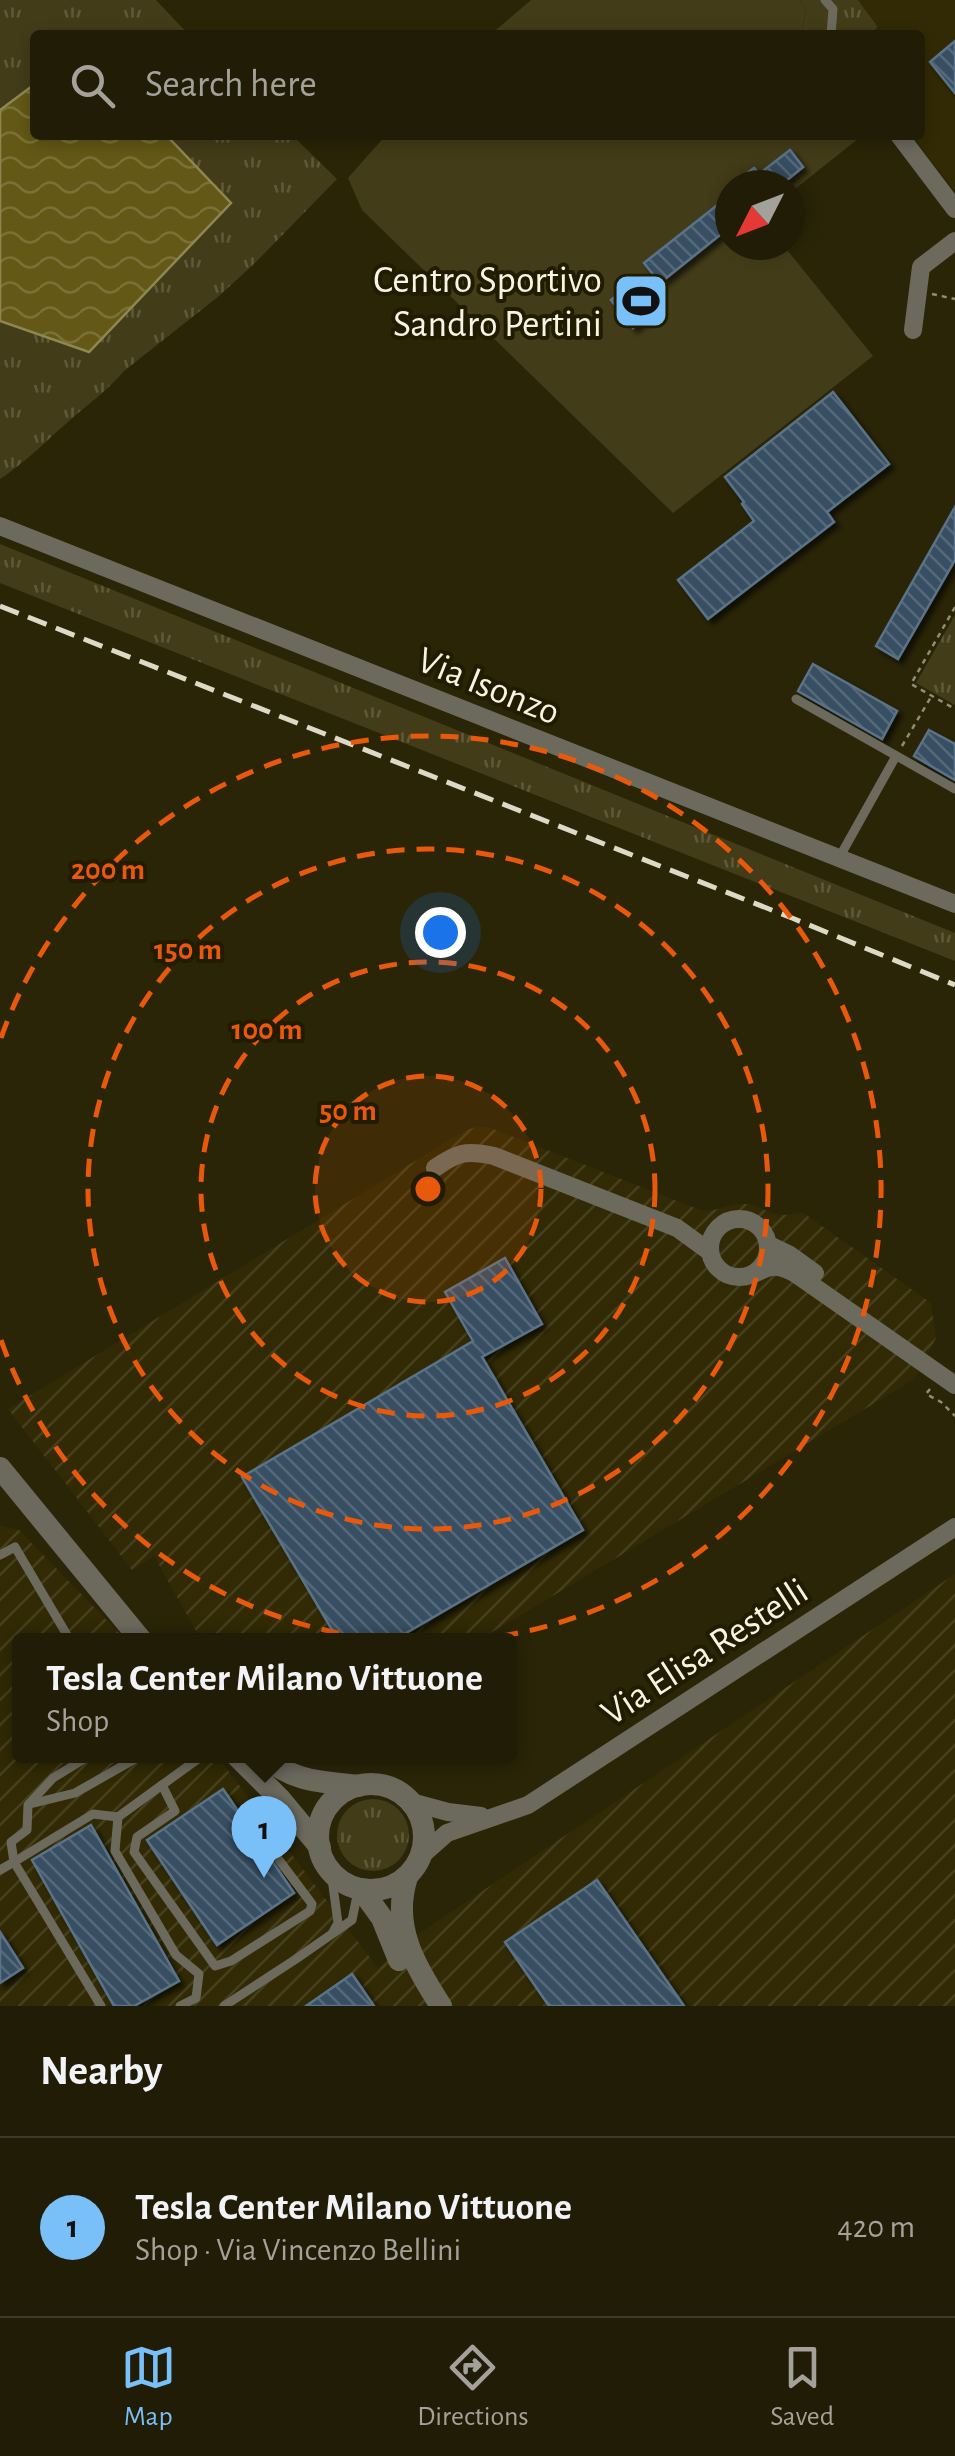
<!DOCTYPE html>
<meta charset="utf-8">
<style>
:root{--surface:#201c05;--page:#28250f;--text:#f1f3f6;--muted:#a2a19a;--line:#3d3a27;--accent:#79bff8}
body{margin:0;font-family:"Alegreya Sans",sans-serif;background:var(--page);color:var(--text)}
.compass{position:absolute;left:715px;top:170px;width:90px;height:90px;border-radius:50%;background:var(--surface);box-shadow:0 5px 15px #0003;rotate:228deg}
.you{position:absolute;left:440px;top:932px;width:35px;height:35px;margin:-25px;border:8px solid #fff;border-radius:50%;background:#1a73e8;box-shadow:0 0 0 15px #1a73e833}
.badge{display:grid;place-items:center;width:65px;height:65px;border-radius:50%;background:var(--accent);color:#111;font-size:32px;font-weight:700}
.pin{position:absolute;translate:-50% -82px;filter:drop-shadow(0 2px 5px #0008)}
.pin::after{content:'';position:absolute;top:52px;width:35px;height:30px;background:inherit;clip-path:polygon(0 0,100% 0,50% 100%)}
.popup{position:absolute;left:12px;top:1633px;width:505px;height:130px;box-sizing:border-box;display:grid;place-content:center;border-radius:10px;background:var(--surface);filter:drop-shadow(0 2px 8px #0005);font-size:32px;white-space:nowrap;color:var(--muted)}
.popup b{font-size:38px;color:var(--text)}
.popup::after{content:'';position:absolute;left:50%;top:100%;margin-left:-20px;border:20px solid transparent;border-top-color:var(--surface)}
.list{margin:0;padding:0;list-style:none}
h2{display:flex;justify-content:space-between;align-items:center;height:130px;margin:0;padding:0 40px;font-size:42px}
h2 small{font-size:32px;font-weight:400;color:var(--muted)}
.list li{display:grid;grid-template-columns:65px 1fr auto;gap:30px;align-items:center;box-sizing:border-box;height:180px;padding:0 40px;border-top:2px solid var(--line)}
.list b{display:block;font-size:38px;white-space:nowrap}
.list p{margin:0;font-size:32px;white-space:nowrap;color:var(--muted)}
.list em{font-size:32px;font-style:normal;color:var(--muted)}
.icon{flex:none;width:55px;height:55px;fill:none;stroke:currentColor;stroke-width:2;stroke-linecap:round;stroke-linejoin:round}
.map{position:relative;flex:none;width:955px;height:2006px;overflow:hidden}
.search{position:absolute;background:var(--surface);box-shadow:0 5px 15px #0003;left:30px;right:30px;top:30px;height:110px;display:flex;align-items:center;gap:25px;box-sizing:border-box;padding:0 35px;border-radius:10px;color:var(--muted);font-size:38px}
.sheet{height:310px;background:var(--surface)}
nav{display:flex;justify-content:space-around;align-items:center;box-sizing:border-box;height:140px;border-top:2px solid var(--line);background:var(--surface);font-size:28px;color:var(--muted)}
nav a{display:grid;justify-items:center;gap:5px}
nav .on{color:var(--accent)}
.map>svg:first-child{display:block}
.built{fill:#312a04}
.industrial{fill:url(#industrial-furrows)}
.grass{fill:url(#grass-tufts)}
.green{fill:#433c18}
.water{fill:url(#water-waves);stroke:#8f8753;stroke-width:2.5}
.building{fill:url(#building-back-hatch);stroke:#5a7389;stroke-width:2.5;filter:url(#shadow)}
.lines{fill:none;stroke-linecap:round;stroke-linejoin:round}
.path{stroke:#918d75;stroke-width:2.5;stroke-dasharray:5 5;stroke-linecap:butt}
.service{stroke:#6c6a5d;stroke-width:9}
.minor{stroke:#6c6a5d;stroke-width:18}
.tertiary{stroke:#6c6a5d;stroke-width:22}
.rail{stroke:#ddd9c7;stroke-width:5;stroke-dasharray:20 10;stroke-linecap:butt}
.ring{fill:none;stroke:#e8590c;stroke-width:5;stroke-dasharray:18 12}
.labels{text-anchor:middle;stroke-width:8;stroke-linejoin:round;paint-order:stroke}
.poi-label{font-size:38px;fill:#f7f4e3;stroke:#211b00;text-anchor:end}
.street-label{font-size:38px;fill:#f7f4e3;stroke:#211b00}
.centre{fill:#e8590c;stroke:#211b00;stroke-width:5}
.ring-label{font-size:30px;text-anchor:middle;font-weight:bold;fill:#e8590c;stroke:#211b00;stroke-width:8;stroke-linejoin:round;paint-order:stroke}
</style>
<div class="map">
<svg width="955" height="2006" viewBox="0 0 955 2006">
<defs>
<pattern id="industrial-furrows" width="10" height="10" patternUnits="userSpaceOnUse" patternTransform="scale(2.5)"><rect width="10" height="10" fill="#312a04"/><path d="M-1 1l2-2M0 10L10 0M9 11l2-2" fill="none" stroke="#453f1c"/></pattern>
<pattern id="grass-tufts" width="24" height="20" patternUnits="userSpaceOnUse" patternTransform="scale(2.5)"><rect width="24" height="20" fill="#433c18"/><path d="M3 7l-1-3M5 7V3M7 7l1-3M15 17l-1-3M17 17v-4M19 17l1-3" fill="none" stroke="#5f5939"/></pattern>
<pattern id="water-waves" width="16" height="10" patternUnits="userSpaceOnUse" patternTransform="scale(2.5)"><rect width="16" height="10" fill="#635815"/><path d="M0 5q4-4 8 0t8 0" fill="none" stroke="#7a7137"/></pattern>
<pattern id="building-back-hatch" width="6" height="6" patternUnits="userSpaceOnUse" patternTransform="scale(2.5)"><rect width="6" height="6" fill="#374f63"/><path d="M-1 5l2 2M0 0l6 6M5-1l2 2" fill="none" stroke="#556979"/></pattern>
<filter id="shadow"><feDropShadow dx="4.5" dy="4.5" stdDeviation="2.5" flood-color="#0009"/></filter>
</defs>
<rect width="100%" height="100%" fill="#2a2507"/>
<polygon class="built" points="858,0 955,0 955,192 912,135 920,135 920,35 867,35 878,26"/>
<g class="industrial">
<polygon points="477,1127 488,1127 700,1210 709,1211 737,1204 750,1204 772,1213 784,1215 802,1212 931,1303 936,1338 915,1378 905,1385 479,1640 201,1640 154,1556 132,1570 8,1409 466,1130"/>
<polygon points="0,1526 19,1530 126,1640 19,1640 19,1756 217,1756 378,1968 414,1937 955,1574 955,2006 0,2006"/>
</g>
<g class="grass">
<path d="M0,0H156L189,35H35V135H292L337,179L256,262L219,296L124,371C107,391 88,404 69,421C46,441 26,462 0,479Z"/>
<polygon points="800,0 858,0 878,27 867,35 807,35 802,30 806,8"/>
<polygon points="0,544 955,933 955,961 0,583"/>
<polygon points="955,615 955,705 916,683"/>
<circle cx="373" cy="1835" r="36"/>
</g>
<g class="green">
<polygon points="531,0 800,0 806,8 802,29 807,35 490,35"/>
<polygon points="386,135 863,135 790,193 790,185 730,185 730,245 783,245 873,356 673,513 362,210 348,178"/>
</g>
<polygon class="water" points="35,84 35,135 166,135 231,203 89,352 0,321 0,110"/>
<g class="building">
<polygon points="955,41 955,93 930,62"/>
<polygon points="790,150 803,167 781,185 732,185 754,168 759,174"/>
<polygon points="730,195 730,227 660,283 644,263"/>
<polygon points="629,286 651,313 633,328 611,300"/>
<polygon points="833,392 889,464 827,512 834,522 708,619 678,580 754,521 742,504 744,502 725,477"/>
<polygon points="955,507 955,560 898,659 876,646"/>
<polygon points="813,664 897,711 882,739 798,691"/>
<polygon points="929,730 955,744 955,780 914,756"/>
<polygon points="505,1258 542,1324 482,1357 583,1530 394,1640 338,1640 242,1477 473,1341 445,1292"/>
<polygon points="223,1789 294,1893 217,1945 147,1840"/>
<polygon points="91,1825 179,1981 134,2006 114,2006 32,1860"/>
<polygon points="597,1880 684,2006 549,2006 505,1942"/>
<polygon points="0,1932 23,1968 0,1983"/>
<polygon points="352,1974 374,2006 306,2006"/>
</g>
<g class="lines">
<g class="path">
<polyline points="932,294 955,299"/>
<polyline points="955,607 911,684 955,709"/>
<polyline points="902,746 931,697"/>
<polyline points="930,1389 926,1394 941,1402 955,1416"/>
</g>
<g class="service">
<polyline points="825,0 833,9 831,35"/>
<polyline points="796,699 955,789"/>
<polyline points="839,858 896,756"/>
<polyline points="0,1555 15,1547 70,1640"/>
<polyline points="202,1756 162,1785 175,1811 137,1837 134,1852 215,1966 231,1961 310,1911 312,1904 279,1860"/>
<polyline points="30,1804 75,1793 140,1756"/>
<polyline points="118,1817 115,1851 176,1955 199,1974 196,1998 180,2006"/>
<polyline points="0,1870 14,1862 11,1842 27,1830 28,1805 53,1778 89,1756"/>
<polyline points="331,1871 338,1923 333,1932"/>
<polyline points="101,2006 14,1862 93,1814 118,1817 162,1785"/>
<polyline points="224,2006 296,1959 352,1920 358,1891"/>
</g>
<g class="minor">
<polyline points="899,135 955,209"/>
<polyline points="913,330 921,267 955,241"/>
<polyline points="0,526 955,904"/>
<path d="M435,1168C458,1152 466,1150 494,1156L677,1228L710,1252"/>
<circle cx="739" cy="1248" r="29"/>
<polyline points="769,1245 790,1255 815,1273"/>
<path d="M756,1273C772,1264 780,1265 796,1274L955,1385"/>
<polyline points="411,1802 448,1812 481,1816"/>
<polyline points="421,1856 447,1833 528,1805 955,1527"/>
</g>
<g class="tertiary">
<polyline points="0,1468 141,1640"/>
<polyline points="237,1756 280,1799 320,1847"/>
<path d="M262,1756C298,1783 316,1781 359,1786"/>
<circle cx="371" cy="1837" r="53"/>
<path d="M407,1877C391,1926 415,1966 441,2006"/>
<polyline points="361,1889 382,1918 399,1960"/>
</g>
<polyline class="rail" points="0,606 792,918 955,985"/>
</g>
<circle cx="428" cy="1189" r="113" fill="#e8590c" fill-opacity=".12"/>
<g class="ring">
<circle cx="428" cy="1189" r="113"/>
<circle cx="428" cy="1189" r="227"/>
<circle cx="428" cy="1189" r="340"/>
<path d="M1 1038A453 453 0 1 1 1 1340"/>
</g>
<defs>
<g id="stadium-square" transform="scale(2.875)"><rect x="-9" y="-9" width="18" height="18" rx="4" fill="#79bff8" stroke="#211b00"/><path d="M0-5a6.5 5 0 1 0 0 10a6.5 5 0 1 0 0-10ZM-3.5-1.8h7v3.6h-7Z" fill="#111"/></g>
</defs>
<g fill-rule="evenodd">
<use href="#stadium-square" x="641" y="301"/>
</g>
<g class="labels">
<g class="poi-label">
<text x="602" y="292">Centro Sportivo<tspan x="602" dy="44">Sandro Pertini</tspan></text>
</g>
<g class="street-label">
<text transform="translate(489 685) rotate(22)" y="13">Via Isonzo</text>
<text transform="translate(704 1651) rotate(-33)" y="13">Via Elisa Restelli</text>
</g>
</g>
<circle cx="428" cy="1189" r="15" class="centre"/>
<g class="ring-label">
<text x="108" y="879">200 m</text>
<text x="188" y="959">150 m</text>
<text x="267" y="1039">100 m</text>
<text x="348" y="1120">50 m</text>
</g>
</svg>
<svg class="compass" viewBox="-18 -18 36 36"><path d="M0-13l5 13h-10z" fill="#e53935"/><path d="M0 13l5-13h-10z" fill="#a2a19a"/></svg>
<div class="you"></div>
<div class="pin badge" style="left:264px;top:1878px">1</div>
<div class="popup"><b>Tesla Center Milano Vittuone</b>Shop</div>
<div class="search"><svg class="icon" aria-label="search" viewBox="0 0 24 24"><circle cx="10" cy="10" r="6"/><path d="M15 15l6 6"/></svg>Search here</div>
</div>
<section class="sheet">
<h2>Nearby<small></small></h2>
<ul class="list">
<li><span class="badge">1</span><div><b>Tesla Center Milano Vittuone</b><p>Shop · Via Vincenzo Bellini</p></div><em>420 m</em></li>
</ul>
</section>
<nav>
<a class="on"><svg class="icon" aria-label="map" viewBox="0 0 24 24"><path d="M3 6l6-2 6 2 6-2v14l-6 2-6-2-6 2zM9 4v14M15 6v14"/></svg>Map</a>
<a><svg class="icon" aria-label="directions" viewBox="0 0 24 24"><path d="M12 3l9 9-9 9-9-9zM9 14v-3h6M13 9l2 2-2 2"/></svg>Directions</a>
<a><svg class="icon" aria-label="saved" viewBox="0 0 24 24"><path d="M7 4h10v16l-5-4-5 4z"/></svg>Saved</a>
</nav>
